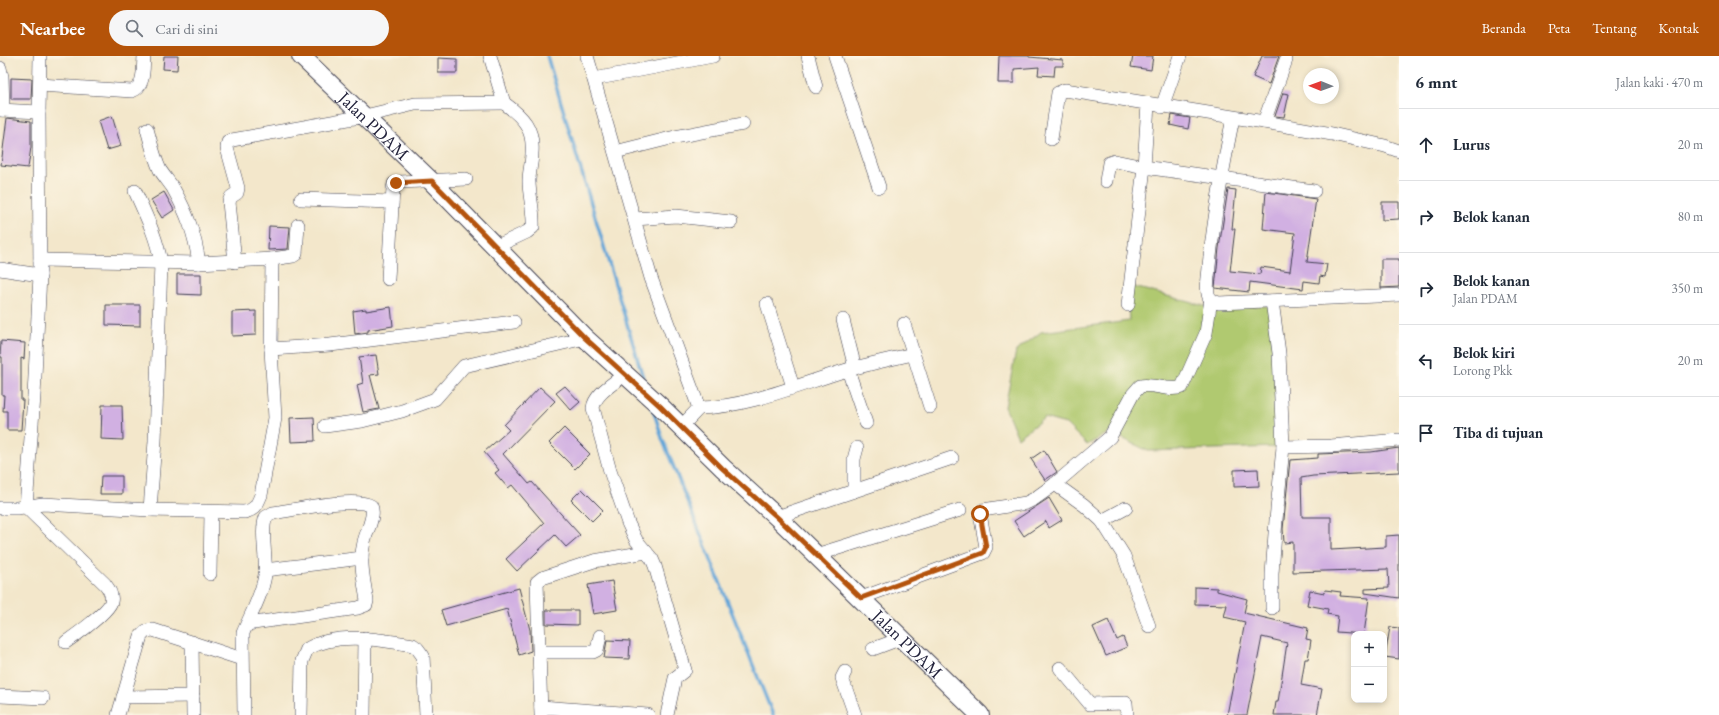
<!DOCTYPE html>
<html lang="id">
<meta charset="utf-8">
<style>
:root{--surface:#fff;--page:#f6f6f7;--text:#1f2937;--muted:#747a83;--line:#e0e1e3;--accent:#b45309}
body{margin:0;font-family:"EB Garamond",serif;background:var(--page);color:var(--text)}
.controls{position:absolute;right:12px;bottom:12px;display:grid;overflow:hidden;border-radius:8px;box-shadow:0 2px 6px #0003}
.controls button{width:36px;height:36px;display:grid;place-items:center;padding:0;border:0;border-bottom:1px solid var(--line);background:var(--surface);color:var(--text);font:20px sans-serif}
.compass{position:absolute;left:1303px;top:12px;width:36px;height:36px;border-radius:50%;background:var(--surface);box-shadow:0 2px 6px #0003;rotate:271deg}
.stop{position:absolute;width:12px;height:12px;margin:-9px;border:3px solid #b45309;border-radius:50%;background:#fff}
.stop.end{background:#b45309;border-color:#fff;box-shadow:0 1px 4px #0008}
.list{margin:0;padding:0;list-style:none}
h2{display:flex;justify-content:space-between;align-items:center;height:52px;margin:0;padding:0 16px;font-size:17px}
h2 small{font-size:13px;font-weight:400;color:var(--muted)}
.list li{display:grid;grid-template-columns:26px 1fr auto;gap:12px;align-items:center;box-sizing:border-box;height:72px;padding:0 16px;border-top:1px solid var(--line)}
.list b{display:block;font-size:15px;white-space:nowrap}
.list p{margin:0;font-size:13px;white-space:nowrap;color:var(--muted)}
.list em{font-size:13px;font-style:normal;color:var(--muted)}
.icon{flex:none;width:22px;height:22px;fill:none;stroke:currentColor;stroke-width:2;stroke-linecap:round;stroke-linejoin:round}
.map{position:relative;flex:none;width:1399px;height:659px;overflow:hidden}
header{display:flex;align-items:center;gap:24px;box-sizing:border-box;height:56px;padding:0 20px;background:var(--accent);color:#fff}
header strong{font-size:19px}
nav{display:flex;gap:22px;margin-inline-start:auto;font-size:14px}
.search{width:280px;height:36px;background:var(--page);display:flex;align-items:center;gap:10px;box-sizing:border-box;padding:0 14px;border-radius:22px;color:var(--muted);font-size:15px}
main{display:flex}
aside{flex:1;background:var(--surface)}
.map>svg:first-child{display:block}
.green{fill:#b0c96f;stroke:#697655}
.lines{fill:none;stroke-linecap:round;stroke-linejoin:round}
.stream{stroke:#64a6d8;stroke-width:3.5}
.building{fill:#d1b0e2}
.street-casing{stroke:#414051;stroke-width:14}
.secondary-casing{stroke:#414051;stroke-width:20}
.street{stroke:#fff;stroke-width:13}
.secondary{stroke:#fff;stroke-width:18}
.route{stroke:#b45309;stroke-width:5}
.labels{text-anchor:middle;stroke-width:3;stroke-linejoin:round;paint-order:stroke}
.street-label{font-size:18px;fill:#22223b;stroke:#fcf5e5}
</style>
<header>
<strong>Nearbee</strong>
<div class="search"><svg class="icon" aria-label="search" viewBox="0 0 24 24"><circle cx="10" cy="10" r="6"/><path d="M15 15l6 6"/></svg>Cari di sini</div>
<nav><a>Beranda</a><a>Peta</a><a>Tentang</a><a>Kontak</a></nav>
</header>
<main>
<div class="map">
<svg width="1399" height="659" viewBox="0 0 1399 659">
<rect width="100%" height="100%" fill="#fcf5e5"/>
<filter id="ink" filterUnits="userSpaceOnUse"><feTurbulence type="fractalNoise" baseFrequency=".025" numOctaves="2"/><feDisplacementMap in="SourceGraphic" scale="8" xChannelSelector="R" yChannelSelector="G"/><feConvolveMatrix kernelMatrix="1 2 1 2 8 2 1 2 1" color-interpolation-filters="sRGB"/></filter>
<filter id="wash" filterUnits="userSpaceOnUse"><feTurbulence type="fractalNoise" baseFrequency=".012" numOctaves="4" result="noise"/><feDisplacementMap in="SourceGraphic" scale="16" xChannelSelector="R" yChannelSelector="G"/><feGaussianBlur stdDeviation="0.9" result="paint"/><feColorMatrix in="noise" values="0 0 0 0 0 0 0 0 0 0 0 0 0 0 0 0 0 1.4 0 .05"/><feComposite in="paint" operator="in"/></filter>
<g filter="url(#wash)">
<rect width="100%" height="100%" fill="#f3e7cb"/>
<polygon class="green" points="1127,229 1204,250 1270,250 1279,391 1148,395 1110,376 1087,389 1066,368 1044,362 1018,382 1005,351 1016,295 1041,276 1129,265"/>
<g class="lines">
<g class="stream">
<polyline points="547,0 645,328"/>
<polyline points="653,353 662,382 773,659"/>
</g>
</g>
<g id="blocks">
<g class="building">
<polygon points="164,0 178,0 177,14 163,13"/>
<polygon points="999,0 1029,0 1029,1 1063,4 1063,10 1055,10 1054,20 1038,19 1039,11 1014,13 1014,27 998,27"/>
<polygon points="1133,0 1153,0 1151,14 1131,11"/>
<polygon points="1262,0 1279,0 1269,28 1253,21"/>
<polygon points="438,2 457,3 457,17 438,17"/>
<polygon points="11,22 32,23 31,43 11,43"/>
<polygon points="1283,37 1289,38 1284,61 1275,60"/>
<polygon points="1172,59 1190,62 1188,73 1170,69"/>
<polygon points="112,60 121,90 107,94 98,65"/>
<polygon points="7,62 31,65 31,91 28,112 1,109"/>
<polygon points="1228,133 1236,134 1232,173 1235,173 1230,215 1260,218 1261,211 1290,215 1295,177 1263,173 1266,136 1316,143 1307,206 1327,208 1325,221 1320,220 1319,227 1304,225 1303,233 1250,226 1249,236 1215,232 1219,192"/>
<polygon points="164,136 174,154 162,162 151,144"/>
<polygon points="1382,146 1399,146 1399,163 1382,164"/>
<polygon points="269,170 290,171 288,193 268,194"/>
<polygon points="1381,203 1399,203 1399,231 1381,232"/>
<polygon points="177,218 201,218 201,239 177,238"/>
<polygon points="106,249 140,249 140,270 106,269"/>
<polygon points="391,251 393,270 368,274 368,276 355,278 353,255 366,253 366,255"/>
<polygon points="256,255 256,279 232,280 232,256"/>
<polygon points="1,285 25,287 24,303 21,302 21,344 23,344 21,374 7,374 7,355 3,355 4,339 2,339 2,301 0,301"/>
<polygon points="376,299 379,318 370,319 379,353 363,356 357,329 363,327 359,301"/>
<polygon points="565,330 580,346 571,354 556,337"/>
<polygon points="540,331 555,345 503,398 529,428 532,426 580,479 566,491 555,479 517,515 506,503 544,467 512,429 508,432 495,417 499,414 484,396 509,374 504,369"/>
<polygon points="102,349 122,349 123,384 101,383"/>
<polygon points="314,361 315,385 291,386 290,362"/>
<polygon points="564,372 590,398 575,413 549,387"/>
<polygon points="1399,392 1399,416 1313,420 1301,422 1302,461 1331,461 1331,494 1386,491 1386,480 1399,479 1399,542 1365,537 1365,533 1389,532 1388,513 1293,516 1293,486 1284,487 1283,473 1290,404 1318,402 1318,398 1371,396"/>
<polygon points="1044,394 1057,416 1045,424 1031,403"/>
<polygon points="1258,413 1259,430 1234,431 1234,414"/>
<polygon points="101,420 122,420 122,438 100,438"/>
<polygon points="582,433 603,454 592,465 571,444"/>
<polygon points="1049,442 1062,464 1049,472 1046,465 1024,480 1014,465"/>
<polygon points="612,525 617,554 593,558 588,529"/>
<polygon points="1195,531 1217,532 1217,535 1247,543 1244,557 1308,572 1306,583 1311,584 1308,603 1305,603 1301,629 1322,633 1317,659 1274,659 1276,646 1278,646 1287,587 1262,581 1247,659 1227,659 1245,566 1224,561 1227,549 1195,548"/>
<polygon points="519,532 530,574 531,595 519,599 507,553 446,570 441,554"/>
<polygon points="1310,534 1324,537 1325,534 1341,536 1340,540 1369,542 1364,578 1336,576 1338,560 1327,558 1328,553 1307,549"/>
<polygon points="546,554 578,554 578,569 546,568"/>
<polygon points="1108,564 1117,584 1123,581 1127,591 1106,600 1093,571"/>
<polygon points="1390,571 1399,572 1399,603 1385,601"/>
<polygon points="607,584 630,585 629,603 604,602"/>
</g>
</g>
</g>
<g filter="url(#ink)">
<use href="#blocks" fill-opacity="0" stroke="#414051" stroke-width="1"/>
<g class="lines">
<g class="street-casing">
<g id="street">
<path d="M40,0L39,56L40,219L34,340L26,451L105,528C109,533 113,539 111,546C108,556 76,579 66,586"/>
<polyline points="587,0 651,222 699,352 681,371"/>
<polyline points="808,0 816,31"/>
<polyline points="835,0 879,131"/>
<polyline points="0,12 2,21 3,54"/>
<polyline points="594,23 713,0"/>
<path d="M40,29L132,35C145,31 143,12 144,0"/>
<polyline points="1162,51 1180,0"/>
<polyline points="0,54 39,56"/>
<path d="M1233,62C1223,111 1214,160 1209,210C1209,219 1205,232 1209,241C1211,245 1215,246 1219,247L1399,239"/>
<polyline points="1264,66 1286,4"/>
<path d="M147,73C151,87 154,101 160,114C164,120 169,126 173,132C187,157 195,178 199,207"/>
<polyline points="1051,83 1058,37 1065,34 1264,66 1332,78 1385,90 1399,95"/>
<polyline points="615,96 675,81 743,68"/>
<polyline points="1106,125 1109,107 1115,105 1144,111 1314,135"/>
<polyline points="301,143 392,146"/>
<polyline points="635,163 676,160 731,166"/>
<path d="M495,191L527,176L533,171C534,155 529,140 529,125C529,116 532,106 532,97C534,72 523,61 504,47"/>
<polyline points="272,203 293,200 296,198 298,169"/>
<path d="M40,204L199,207L272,203L271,293L275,362L261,439C257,449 255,454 244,456L150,454"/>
<polyline points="235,206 229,146 231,141 237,137 238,132 227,92 228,86 232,84 365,60 415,48 504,47 490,0"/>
<polyline points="0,213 40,219"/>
<polyline points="388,223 393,132 394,128 400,126 466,123"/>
<polyline points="1272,245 1279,297 1283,391 1276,464 1272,518 1272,552"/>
<polyline points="767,248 793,331"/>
<polyline points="1128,249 1144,111 1148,48"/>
<polyline points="843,264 855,312"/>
<polyline points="904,268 930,351"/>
<polyline points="271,293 330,289 514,266"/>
<polyline points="848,314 866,367"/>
<path d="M625,318C615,327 595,337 593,352L610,415L628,467L636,484L652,503L655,510L685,614L675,622L667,659"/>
<path d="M699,352C749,351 800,328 847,314C869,308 891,303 913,298"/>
<polyline points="325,370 362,365 402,355 435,343 464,310 585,282"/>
<polyline points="1283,391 1331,390 1399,384"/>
<polyline points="1055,428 1084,449 1102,465 1124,500 1149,570"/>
<polyline points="854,435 854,403 857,392"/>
<path d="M0,452H17L43,448L150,454L155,385L161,207C157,181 145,158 135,135"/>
<polyline points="777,461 952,402"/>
<polyline points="1102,465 1126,452"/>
<polyline points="816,499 960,454"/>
<polyline points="265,514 362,502"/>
<polyline points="210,518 211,456"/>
<path d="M861,542L983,497L986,491L980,458L983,454L1026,447L1034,443L1055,428L1110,381L1133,338L1140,330C1153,327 1169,336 1182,331L1206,277L1211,243"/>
<polyline points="192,586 193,659"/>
<polyline points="873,593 902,582"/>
<polyline points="540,596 593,596 597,594 600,580"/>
<polyline points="1060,612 1090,648 1126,647 1127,659"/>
<polyline points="845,616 842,622 855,659"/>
<polyline points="0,640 43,642"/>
<polyline points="123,641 193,640"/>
<polyline points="541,651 648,659"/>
<polyline points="118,659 141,580 146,575 153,574 242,603"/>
<path d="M244,659L243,582V577C251,558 262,539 265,519C267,503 260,474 266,461L273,457C293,454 356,440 371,450C376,459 366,476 364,486C359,505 364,525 367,545L366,549L358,552L247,568"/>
<path d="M301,659L302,605L307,593C338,575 380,584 413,589L417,592L423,600L426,659"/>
<polyline points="364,659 365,582"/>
<polyline points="541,659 537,526 542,522 594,505 646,496"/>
</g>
</g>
<g class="secondary-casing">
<g id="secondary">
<path id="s1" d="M301,0L431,125L585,282L660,350L723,412L777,461L980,659"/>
</g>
</g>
<use href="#street" class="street"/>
<use href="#secondary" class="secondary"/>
</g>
</g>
<g class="lines" filter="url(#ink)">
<polyline class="route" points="396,127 432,125 585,282 660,350 722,412 777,461 861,542 983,497 986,491 980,458"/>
</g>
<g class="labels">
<g class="street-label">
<text dy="6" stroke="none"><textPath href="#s1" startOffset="101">Jalan PDAM</textPath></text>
<text dy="6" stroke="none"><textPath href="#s1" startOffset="845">Jalan PDAM</textPath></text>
</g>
</g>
</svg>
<div class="controls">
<button>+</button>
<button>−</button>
</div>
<svg class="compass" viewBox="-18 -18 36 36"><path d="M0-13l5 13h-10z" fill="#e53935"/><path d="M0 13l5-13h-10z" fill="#747a83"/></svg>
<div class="stop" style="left:980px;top:458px"></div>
<div class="stop end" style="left:396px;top:127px"></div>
</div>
<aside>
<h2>6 mnt<small>Jalan kaki · 470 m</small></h2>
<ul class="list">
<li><svg class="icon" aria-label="ahead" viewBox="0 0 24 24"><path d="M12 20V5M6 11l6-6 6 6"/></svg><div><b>Lurus</b></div><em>20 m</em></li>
<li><svg class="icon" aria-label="right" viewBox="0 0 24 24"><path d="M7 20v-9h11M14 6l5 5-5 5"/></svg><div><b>Belok kanan</b></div><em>80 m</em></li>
<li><svg class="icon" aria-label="right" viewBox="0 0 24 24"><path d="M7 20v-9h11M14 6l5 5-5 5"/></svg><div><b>Belok kanan</b><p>Jalan PDAM</p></div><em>350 m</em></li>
<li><svg class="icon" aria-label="left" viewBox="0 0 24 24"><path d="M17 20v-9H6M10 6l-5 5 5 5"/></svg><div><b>Belok kiri</b><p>Lorong Pkk</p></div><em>20 m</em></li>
<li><svg class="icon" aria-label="arrive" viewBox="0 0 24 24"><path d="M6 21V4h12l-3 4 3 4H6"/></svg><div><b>Tiba di tujuan</b></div></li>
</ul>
</aside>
</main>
